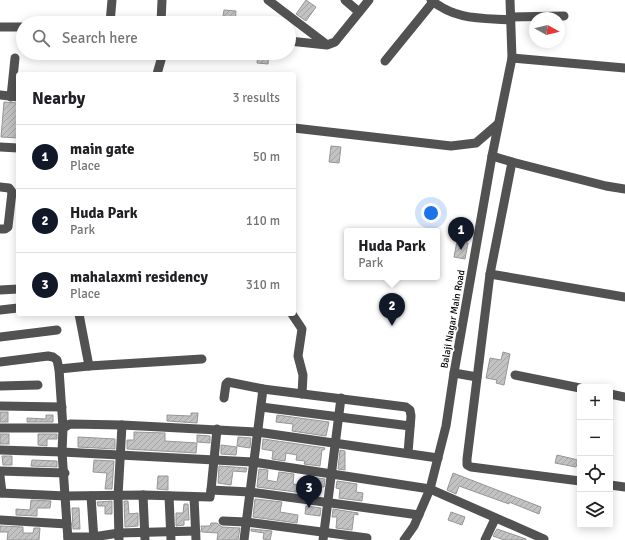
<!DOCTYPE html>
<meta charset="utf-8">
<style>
:root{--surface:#fff;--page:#f6f6f6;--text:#202124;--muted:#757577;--line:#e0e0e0;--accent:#111827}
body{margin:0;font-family:Signika,sans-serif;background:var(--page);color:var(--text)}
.controls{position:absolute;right:12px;bottom:12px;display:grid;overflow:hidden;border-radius:4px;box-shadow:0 2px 10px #0003}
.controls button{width:36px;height:36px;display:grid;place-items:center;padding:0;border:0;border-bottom:1px solid var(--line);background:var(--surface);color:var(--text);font:20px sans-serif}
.compass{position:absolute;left:529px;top:12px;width:36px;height:36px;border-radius:50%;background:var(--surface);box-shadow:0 2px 10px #0003;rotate:98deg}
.you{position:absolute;left:431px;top:213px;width:14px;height:14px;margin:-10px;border:3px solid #fff;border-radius:50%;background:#1a73e8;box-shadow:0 0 0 6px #1a73e833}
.badge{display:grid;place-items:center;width:26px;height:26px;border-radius:50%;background:var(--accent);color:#fff;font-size:13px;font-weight:700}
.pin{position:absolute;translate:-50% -33px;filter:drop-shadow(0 1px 2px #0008)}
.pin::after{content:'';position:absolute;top:21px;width:14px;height:12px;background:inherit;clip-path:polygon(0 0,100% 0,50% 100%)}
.popup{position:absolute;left:344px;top:228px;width:96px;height:52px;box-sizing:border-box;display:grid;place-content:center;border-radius:4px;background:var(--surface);filter:drop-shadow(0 1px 3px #0005);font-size:13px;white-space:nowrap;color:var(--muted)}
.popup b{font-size:15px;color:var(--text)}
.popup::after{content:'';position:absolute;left:50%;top:100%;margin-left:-8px;border:8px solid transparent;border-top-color:var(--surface)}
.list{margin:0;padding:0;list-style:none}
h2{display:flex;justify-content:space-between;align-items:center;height:52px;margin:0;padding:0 16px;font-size:17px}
h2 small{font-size:13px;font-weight:400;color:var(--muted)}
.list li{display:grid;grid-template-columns:26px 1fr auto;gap:12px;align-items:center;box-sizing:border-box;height:64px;padding:0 16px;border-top:1px solid var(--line)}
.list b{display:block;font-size:15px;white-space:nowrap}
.list p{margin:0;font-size:13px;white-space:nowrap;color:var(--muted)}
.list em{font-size:13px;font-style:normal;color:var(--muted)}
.icon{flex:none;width:22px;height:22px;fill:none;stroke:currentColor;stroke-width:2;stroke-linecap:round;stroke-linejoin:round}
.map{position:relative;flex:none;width:625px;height:540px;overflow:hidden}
.search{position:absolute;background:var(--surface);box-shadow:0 2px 10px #0003;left:16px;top:16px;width:280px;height:44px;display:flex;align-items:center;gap:10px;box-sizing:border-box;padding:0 14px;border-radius:22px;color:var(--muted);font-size:15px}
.panel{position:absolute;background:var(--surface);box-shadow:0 2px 10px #0003;left:16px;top:72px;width:280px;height:244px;border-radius:4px}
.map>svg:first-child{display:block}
.building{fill:url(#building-hatch);stroke:#969696}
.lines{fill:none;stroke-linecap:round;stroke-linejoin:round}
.minor{stroke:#525252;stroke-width:9}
.labels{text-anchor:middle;stroke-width:3.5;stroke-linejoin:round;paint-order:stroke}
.street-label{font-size:10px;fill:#000;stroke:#fff}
</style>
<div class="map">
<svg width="625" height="540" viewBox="0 0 625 540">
<defs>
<pattern id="building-hatch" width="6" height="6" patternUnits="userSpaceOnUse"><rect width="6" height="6" fill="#c2c2c2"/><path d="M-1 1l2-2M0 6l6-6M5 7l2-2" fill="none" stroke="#a5a5a5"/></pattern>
</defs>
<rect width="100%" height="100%" fill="#fff"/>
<g class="building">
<polygon points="306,0 316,7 306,21 296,14"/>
<polygon points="224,10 236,11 235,23 222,23"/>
<polygon points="258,53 269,53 268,64 257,63"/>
<polygon points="4,102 18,103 18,138 1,137"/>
<polygon points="331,146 341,147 339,163 329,162"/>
<polygon points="457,241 468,243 465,259 454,257"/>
<polygon points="503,352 510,354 504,385 496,383 497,380 486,378 490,358 501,360"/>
<rect x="0" y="412" width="8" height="10"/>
<polygon points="191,413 198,413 197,423 167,421 167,415 191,416"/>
<polygon points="46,415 53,415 53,422 27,422 27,418 46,419"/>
<polygon points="277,415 329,422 326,436 292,431 293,424 276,422"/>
<polygon points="134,432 165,433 165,441 197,443 196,453 127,449 127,440 134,440"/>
<rect x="0" y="434" width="9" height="10"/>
<polygon points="38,434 57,434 57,439 47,439 47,446 38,445"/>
<polygon points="197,435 210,436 210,443 197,442"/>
<polygon points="78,437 115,439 115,449 78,447"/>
<polygon points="238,437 251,438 250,448 237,446"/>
<polygon points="263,439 325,448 324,450 322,450 320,466 304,464 305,461 296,460 297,455 286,453 285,461 272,459 273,451 262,449"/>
<polygon points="221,445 237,447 236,455 221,454"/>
<polygon points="340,450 345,451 345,470 338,469"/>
<polygon points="557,455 578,460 576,467 555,463"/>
<polygon points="2,456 12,456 12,465 3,465"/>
<polygon points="32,460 57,461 57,467 31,466"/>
<polygon points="94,460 114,461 112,489 105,489 107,473 93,472"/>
<polygon points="219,466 247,468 246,472 233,471 231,485 218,483"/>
<polygon points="259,469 268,470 267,480 277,482 279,472 294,474 293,484 305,486 304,493 257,487"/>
<polygon points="453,473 541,507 539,514 509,502 509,504 459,486 456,494 447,490"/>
<polygon points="158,476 168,476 168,490 157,489"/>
<polygon points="310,477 325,479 324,487 308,486"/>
<polygon points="337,481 357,484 356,492 363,493 362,501 339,498 340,489 336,488"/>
<polygon points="255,499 282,502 280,512 298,515 297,523 253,517"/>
<polygon points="31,500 51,501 50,508 37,508 37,516 16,515 16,509 30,510"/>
<polygon points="112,501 112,514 105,514 105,506 98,506 97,502"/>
<polygon points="124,501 128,501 129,514 138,513 138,526 125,527"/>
<polygon points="184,504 188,504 189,520 184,520 184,525 176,526 176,513 183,513"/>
<polygon points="306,506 321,508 320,516 305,514"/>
<polygon points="72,508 79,508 80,529 73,529"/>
<polygon points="333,509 358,513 358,515 354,514 352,530 336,528 337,517 332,517"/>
<polygon points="451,512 465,517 462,525 448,520"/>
<polygon points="211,523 217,523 222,527 240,528 238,540 217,540 218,533 202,532 201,526 210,526"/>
<polygon points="0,526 23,527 23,533 33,533 34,528 40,528 39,540 7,540 8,532 0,532"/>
<polygon points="251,529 272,531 270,540 263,539 264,533 251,531"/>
<polygon points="497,529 526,539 526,540 504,540 493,536"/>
</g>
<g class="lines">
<g class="minor">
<polyline points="268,0 326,44"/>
<polyline points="345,0 359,12"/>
<path d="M431,0C456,20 479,18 510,20"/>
<polyline points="510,17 564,16"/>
<polyline points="110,23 112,0"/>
<polyline points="161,23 162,0"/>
<polyline points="0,27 23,27"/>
<polyline points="289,41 327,45 335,42 369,0"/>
<polyline points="512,58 625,68"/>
<polyline points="385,61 433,2"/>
<polyline points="157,74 163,53"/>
<polyline points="0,95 18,97"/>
<polyline points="11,97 15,58"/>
<polyline points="294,128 451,146 476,143 498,124"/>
<polyline points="0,147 18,148"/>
<polyline points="492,156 512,162 490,274 467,459 467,465 471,467 580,481"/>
<polyline points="512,162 606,186 625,189"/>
<polyline points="0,187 9,188 12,192 8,227 5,229 0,229"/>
<polyline points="490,274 625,297"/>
<polyline points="0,290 18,289"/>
<polyline points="0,310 18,308"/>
<polyline points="79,314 89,366"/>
<polyline points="292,314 302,329 298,356 303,375 302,394"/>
<polyline points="0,337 57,330"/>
<polyline points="0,362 48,356 53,357 57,360 59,369 63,428 62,452 68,540"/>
<polyline points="59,369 89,366 202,359"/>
<polyline points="454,373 477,377"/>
<polyline points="515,375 580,388"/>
<polyline points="0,386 38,385"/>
<polyline points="610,394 625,397"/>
<polyline points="224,398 226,384 228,382 263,389 406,407 410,410 411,416 408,453"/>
<polyline points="0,406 62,407"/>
<polyline points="261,407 410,426"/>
<polyline points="0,428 63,428 70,424 122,425 257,432 438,458"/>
<polyline points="0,450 62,452 253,462 430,489 544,539"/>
<polyline points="0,471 65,473"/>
<polyline points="0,476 2,493"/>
<polyline points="610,485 625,487"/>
<polyline points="211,490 217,429"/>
<polyline points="0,493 66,496 143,495 210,497 211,490 250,492 419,515"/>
<polyline points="143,495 145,540"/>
<polyline points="91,496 94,540"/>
<polyline points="169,496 171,540"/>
<polyline points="194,497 196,540"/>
<polyline points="0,520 67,524"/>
<polyline points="223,521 246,522 367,538"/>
<polyline points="68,537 93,537 119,533 196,531"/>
<polyline points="119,540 118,496 122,425"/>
<polyline points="244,540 263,389"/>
<polyline points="323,540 341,398"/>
<polyline points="404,540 414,526 430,489 446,426 454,373 492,156 512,58 510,0"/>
<polyline points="485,540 495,519"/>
</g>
</g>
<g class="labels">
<g class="street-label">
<text transform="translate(452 319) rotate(-80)" y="4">Balaji Nagar Main Road</text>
</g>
</g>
</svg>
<div class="controls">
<button>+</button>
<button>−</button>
<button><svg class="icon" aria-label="locate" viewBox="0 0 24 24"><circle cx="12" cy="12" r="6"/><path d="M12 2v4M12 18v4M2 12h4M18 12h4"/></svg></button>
<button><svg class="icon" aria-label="layers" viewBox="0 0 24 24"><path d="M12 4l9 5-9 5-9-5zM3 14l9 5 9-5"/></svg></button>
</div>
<svg class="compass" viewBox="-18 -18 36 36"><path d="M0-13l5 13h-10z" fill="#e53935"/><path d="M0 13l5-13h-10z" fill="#757577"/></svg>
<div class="you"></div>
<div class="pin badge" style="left:461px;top:250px">1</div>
<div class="pin badge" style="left:392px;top:326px">2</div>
<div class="popup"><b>Huda Park</b>Park</div>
<div class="pin badge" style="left:309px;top:508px">3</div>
<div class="search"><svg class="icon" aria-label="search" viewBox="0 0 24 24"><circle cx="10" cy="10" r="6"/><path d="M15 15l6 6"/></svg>Search here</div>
<section class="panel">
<h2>Nearby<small>3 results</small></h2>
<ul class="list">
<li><span class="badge">1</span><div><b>main gate</b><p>Place</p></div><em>50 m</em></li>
<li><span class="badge">2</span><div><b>Huda Park</b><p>Park</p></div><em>110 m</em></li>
<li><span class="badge">3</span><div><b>mahalaxmi residency</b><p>Place</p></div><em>310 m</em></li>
</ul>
</section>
</div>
